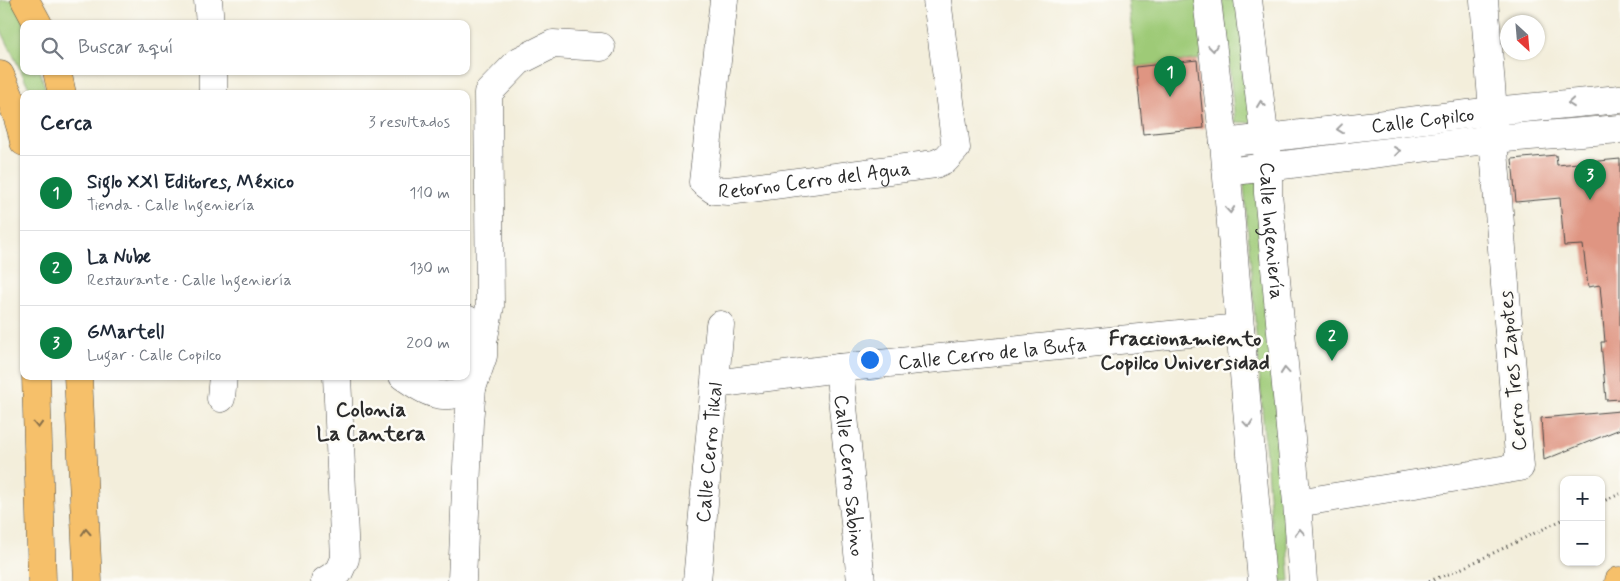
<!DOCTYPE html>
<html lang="es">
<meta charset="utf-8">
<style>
:root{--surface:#fff;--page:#f6f6f7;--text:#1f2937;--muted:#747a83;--line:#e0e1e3;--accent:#0b8043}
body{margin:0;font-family:Mynerve,sans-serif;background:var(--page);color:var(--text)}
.controls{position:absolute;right:15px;bottom:15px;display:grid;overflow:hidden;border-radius:10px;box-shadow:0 1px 4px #0004}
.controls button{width:45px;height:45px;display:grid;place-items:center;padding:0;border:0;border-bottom:1px solid var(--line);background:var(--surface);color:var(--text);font:25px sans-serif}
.compass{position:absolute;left:1500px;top:15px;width:45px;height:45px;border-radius:50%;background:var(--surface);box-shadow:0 1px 4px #0004;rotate:154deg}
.you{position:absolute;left:869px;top:359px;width:18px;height:18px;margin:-12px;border:4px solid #fff;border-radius:50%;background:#1a73e8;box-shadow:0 0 0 8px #1a73e833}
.badge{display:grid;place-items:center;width:32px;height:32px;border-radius:50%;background:var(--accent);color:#fff;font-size:16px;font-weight:700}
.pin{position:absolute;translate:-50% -41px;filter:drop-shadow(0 1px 2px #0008)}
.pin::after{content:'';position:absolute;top:26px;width:18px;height:15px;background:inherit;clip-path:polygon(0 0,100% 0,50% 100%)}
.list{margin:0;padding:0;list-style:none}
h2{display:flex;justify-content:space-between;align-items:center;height:65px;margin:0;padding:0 20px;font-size:21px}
h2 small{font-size:16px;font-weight:400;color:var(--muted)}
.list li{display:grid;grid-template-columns:32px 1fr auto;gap:15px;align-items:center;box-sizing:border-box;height:75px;padding:0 20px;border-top:1px solid var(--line)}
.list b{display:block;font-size:19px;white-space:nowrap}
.list p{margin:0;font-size:16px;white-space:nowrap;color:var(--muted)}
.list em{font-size:16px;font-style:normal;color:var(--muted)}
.icon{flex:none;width:28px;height:28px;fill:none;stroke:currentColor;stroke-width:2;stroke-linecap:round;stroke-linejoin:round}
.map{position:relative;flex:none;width:1620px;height:581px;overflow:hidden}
.search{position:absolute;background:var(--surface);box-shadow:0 1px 4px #0004;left:20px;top:20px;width:450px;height:55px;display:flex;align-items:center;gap:12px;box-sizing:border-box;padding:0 18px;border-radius:10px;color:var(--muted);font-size:19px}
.panel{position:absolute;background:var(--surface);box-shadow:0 1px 4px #0004;left:20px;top:90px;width:450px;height:290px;border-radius:10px}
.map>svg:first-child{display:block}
.green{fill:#9eca77;stroke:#647a51}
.building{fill:#df9582}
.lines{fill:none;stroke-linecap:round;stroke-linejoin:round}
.minor-casing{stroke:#494845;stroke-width:29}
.major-casing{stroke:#494845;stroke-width:29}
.path{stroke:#494845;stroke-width:3;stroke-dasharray:1 4;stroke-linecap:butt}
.minor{stroke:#fff;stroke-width:28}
.major{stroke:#f6c06b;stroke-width:28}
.oneway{stroke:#a0a0a0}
.oneway2{stroke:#866e48}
.labels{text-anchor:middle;stroke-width:5;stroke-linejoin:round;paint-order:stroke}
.street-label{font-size:20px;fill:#2b2b2b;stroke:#fdfcf7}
.neighbourhood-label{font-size:21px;font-weight:bold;fill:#2b2b2b;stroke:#fdfcf7}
</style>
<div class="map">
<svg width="1620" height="581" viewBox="0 0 1620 581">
<rect width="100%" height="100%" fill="#fdfcf7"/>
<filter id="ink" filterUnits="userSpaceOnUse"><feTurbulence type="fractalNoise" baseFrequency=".02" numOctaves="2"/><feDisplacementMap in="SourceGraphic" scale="10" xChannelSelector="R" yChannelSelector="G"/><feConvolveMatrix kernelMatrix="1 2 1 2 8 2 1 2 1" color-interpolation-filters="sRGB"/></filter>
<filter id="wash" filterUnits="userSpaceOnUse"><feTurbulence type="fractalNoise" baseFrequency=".0096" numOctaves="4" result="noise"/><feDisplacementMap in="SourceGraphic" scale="20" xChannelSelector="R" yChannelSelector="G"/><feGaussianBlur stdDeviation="1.12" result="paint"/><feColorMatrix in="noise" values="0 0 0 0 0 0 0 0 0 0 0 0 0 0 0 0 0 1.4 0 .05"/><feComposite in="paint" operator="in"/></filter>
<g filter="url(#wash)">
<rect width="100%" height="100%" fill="#f3eedb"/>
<g class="green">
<polygon points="0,0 16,0 24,24 24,71 40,71 47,94 32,94 0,28"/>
<polygon points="1128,0 1201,0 1208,58 1136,67"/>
<polygon points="1222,0 1240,0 1253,123 1235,122"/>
<polygon points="1258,181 1290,581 1280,581 1275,568 1244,184"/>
</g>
<g id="blocks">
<g class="building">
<polygon points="1197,60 1204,128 1143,134 1136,67"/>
<polygon points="1556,155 1557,165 1620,159 1620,399 1606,400 1601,342 1605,342 1600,285 1588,287 1583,245 1564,246 1560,198 1516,202 1512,159"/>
<polygon points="1620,411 1620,429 1544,460 1541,418"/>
</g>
</g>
</g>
<g filter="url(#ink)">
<use href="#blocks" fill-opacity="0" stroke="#494845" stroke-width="1"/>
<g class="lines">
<g class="minor-casing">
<g id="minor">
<polyline points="208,0 210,24"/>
<path id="s1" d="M724,0L703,182L714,190L728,191L935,164L946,159L956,148L937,0"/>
<polyline points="1207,0 1224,143 1262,581"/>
<path id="s2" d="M1248,0L1268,167V193L1297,503L1303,581"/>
<polyline points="213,71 213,94"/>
<path id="s3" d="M1224,143L1493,111L1620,99"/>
<polyline points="1227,172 1493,139 1620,129"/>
<polyline points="483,342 490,306 488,93 519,61 553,44 601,47"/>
<path id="s4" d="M839,368L861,581"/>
<path d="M403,376C428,393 443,403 472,388L483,356V342L476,325L466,319"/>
<path id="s5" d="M715,384L839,368L1240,328"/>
<polyline points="221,398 223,376"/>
<polyline points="1297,503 1520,467 1493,139 1493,111 1484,0"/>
<polyline points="462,580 469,422 472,388"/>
<polyline points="325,581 339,572 345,559 337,376"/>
<path id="s6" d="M697,581L720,325"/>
</g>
</g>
<g class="major-casing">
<g id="major">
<polyline points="25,0 38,24"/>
<polyline points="57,71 62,94"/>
<path d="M0,75C10,96 20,119 24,142"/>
<polyline points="36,376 42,581"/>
<polyline points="78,376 88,581"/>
<polyline points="1619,581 1620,581"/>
</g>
</g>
<g class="path">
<polyline points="1601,502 1620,494"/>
<polyline points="1429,581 1454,572 1564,519"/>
</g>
<use href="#minor" class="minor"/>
<use href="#major" class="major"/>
</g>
<defs><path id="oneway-chevron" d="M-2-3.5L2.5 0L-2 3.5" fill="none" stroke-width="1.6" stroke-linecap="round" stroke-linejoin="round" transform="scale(1.25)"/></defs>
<g class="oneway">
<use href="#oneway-chevron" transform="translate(1213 48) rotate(83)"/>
<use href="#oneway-chevron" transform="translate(1571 103) rotate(175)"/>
<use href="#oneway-chevron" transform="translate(1261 104) rotate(-97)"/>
<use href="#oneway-chevron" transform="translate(1340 129) rotate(173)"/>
<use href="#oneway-chevron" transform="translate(1397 151) rotate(-7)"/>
<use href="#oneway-chevron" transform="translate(1230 210) rotate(85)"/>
<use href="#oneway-chevron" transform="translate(1285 371) rotate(-95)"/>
<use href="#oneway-chevron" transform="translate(1248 424) rotate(85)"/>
<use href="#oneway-chevron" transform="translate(1300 532) rotate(-94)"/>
</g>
<g class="oneway2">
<use href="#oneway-chevron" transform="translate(38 425) rotate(88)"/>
<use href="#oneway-chevron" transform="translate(86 532) rotate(-93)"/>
</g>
</g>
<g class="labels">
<g class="street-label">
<text dy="7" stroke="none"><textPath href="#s3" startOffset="200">Calle Copilco</textPath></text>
<text dy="7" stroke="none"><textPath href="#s1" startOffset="298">Retorno Cerro del Agua</textPath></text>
<text dy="7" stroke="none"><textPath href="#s2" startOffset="232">Calle Ingeniería</textPath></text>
<text dy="7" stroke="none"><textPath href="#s5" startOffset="279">Calle Cerro de la Bufa</textPath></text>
<text transform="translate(1512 371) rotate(-95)" y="7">Cerro Tres Zapotes</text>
<text dy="7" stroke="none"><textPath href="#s6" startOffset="129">Calle Cerro Tikal</textPath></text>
<text dy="7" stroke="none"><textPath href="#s4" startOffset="108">Calle Cerro Sabino</textPath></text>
</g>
<g class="neighbourhood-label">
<text x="1185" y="345">Fraccionamiento<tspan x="1185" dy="24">Copilco Universidad</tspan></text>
<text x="371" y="416">Colonia<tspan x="371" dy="24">La Cantera</tspan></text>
</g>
</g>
</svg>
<div class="controls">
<button>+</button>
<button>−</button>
</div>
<svg class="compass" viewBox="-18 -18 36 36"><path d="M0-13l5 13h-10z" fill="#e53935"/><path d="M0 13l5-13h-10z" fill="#747a83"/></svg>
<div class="you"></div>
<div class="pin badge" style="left:1170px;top:97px">1</div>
<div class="pin badge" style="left:1332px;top:361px">2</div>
<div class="pin badge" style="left:1590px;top:200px">3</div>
<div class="search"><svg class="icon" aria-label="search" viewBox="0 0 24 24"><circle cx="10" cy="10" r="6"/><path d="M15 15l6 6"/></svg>Buscar aquí</div>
<section class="panel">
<h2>Cerca<small>3 resultados</small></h2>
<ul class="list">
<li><span class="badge">1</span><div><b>Siglo XXI Editores, México</b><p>Tienda · Calle Ingeniería</p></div><em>110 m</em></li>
<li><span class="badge">2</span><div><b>La Nube</b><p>Restaurante · Calle Ingeniería</p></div><em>130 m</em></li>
<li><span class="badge">3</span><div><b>GMartell</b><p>Lugar · Calle Copilco</p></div><em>200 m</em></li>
</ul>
</section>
</div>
